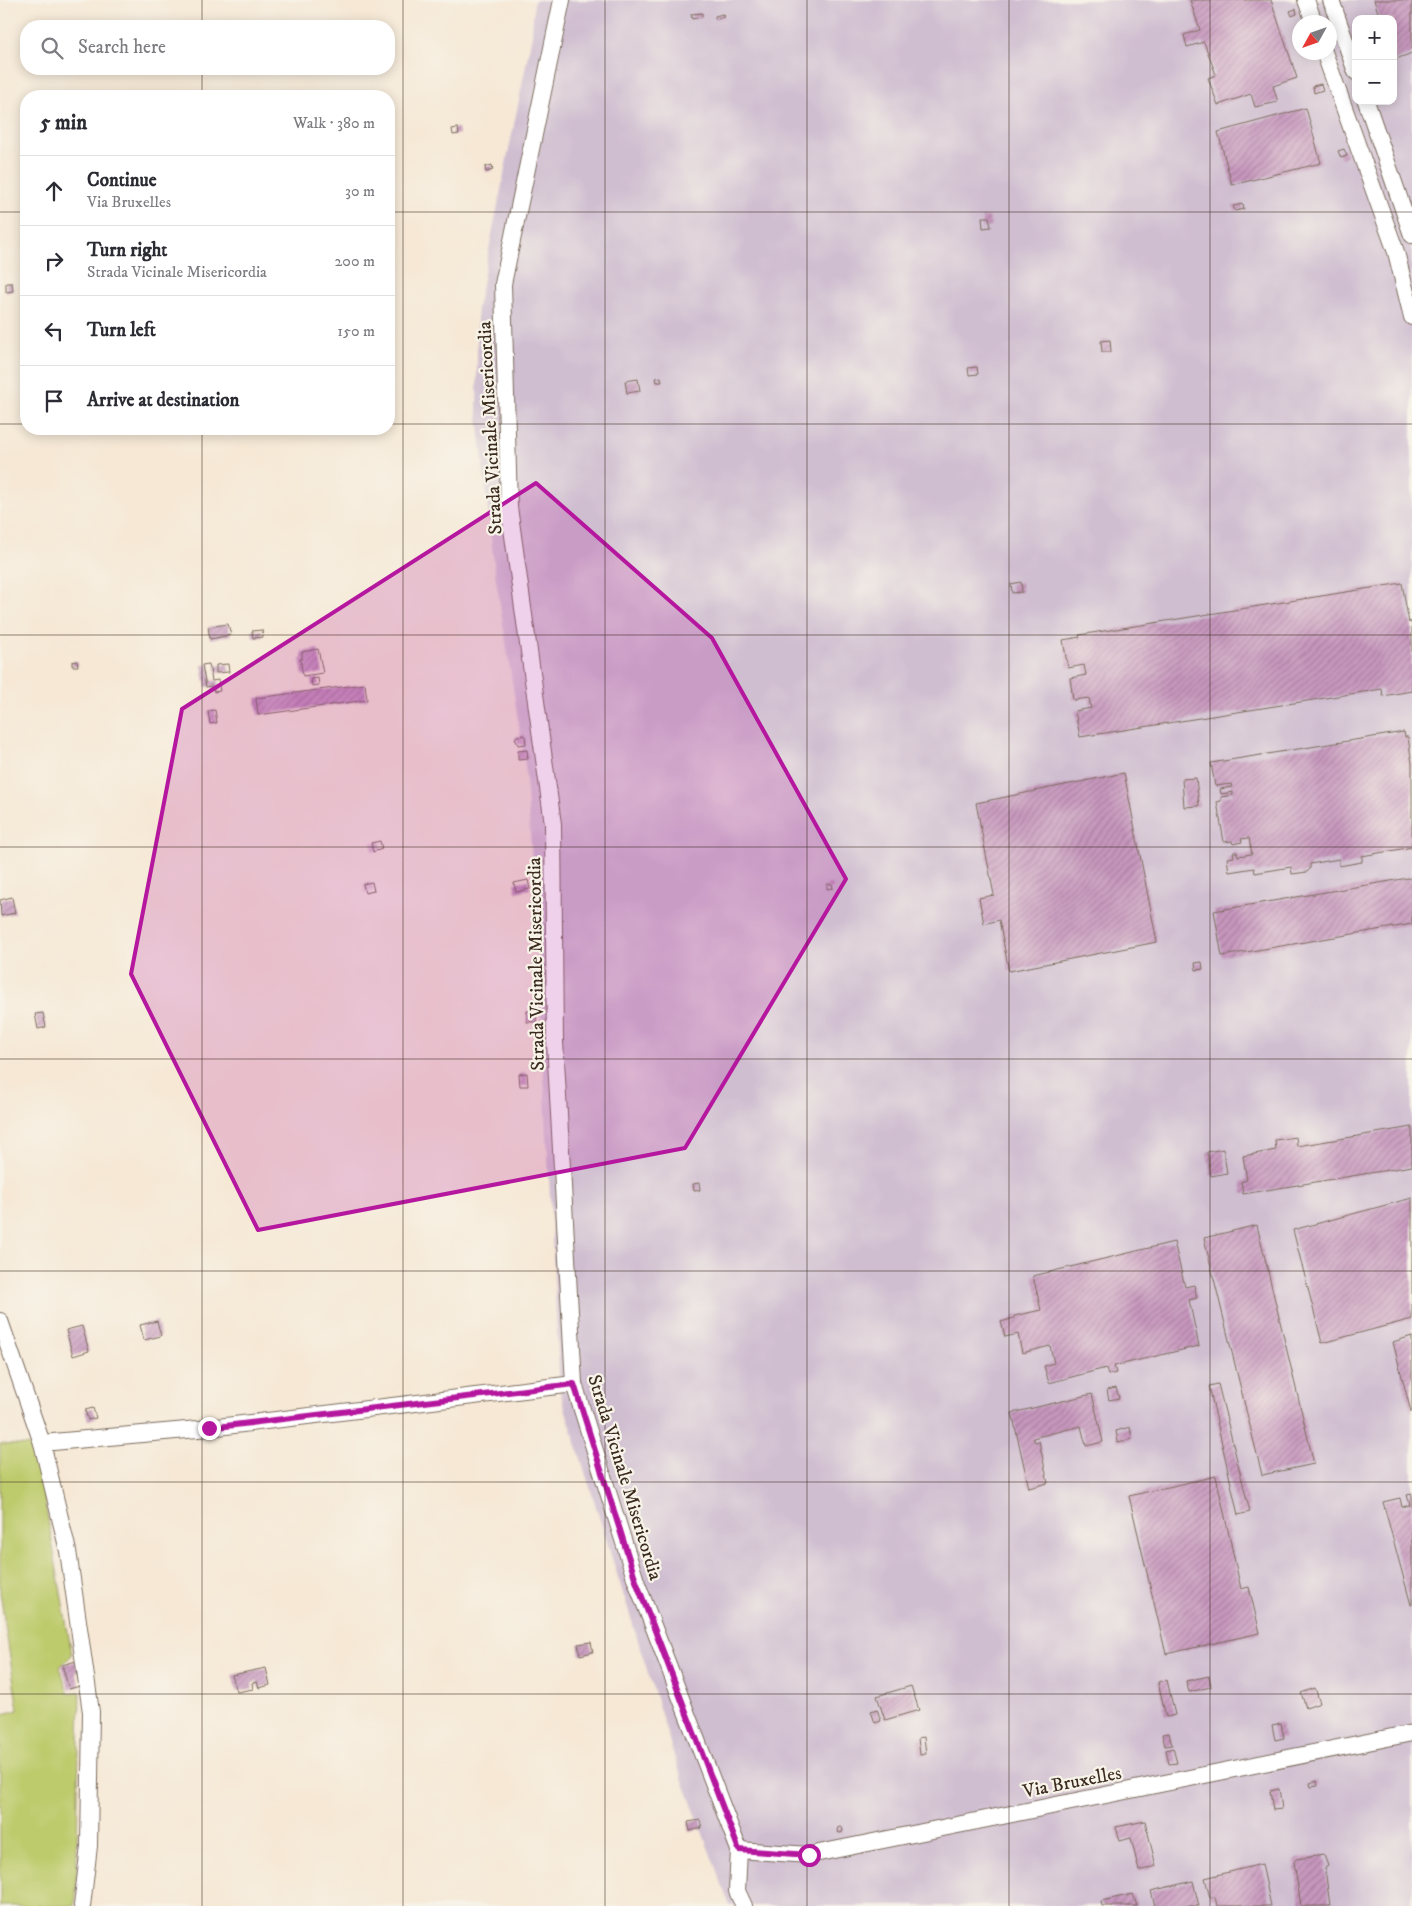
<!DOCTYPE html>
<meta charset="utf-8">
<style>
:root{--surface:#fff;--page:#f2f2f3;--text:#2b2b33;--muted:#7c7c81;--line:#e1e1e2}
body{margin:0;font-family:"IM FELL DW Pica",serif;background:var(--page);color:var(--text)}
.controls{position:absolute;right:15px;top:15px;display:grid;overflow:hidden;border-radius:10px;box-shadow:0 2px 12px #0003}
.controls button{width:45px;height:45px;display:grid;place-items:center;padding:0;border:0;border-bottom:1px solid var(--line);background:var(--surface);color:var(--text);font:25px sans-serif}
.compass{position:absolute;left:1292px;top:15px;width:45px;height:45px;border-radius:50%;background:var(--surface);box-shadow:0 2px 12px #0003;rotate:230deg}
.stop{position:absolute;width:15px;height:15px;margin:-11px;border:4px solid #b5179e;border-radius:50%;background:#fff}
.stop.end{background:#b5179e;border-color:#fff;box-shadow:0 1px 5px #0008}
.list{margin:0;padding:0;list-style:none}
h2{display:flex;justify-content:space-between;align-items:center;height:65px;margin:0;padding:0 20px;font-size:21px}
h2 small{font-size:16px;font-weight:400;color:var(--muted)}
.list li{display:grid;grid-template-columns:32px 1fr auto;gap:15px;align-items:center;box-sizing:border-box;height:70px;padding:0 20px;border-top:1px solid var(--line)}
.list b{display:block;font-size:19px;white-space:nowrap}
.list p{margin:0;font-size:16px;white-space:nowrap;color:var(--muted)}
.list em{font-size:16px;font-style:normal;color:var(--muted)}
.icon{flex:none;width:28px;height:28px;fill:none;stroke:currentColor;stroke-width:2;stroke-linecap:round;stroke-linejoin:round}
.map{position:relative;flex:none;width:1412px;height:1906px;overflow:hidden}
.search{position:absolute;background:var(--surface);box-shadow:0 2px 12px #0003;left:20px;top:20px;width:375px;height:55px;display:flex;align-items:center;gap:12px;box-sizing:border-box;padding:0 18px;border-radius:20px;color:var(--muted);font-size:19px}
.panel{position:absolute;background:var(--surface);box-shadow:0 2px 12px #0003;left:20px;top:90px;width:375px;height:345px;border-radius:20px}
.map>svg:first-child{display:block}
.industrial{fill:#cfbdd0;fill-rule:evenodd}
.green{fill:#becb6c;stroke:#7c7a45}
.building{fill:url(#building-hatch)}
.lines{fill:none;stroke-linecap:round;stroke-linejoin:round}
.street-casing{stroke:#7c6c5e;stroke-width:18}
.street{stroke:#fff;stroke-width:16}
.route{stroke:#b5179e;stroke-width:6}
.marked{fill:#b5179e;fill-opacity:0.2;stroke:#b5179e;stroke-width:4;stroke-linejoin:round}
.grid{fill:none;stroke:#3b2a1e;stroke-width:1;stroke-opacity:0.55}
.labels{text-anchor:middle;stroke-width:4.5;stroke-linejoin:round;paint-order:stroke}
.street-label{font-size:19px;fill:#3b2a1e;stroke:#f7f3e8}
</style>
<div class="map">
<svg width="1412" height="1906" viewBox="0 0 1412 1906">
<defs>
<pattern id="building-hatch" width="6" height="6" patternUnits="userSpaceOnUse" patternTransform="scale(1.25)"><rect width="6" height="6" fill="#c797be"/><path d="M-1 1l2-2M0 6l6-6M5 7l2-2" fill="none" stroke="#a37b9a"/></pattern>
</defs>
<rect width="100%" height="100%" fill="#f7f3e8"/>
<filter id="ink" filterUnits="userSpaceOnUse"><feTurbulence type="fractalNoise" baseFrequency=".02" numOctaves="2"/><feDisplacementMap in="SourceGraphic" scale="10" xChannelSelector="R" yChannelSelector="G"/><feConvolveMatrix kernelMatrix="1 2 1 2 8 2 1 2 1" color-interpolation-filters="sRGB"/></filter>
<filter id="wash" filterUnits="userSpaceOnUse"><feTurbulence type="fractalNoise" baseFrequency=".0096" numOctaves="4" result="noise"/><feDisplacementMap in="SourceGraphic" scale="20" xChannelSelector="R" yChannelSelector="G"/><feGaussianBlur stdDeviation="1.12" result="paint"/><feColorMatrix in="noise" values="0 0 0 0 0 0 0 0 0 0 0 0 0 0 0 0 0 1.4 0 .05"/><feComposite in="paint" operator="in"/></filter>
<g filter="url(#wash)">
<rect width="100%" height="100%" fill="#f6e8d5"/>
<path class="industrial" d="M534,0H1412V1906H730L676,1762L560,1392L535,902L525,765L495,573L477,407V309L532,35ZM1356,19H1393V101H1356ZM1300,22H1330V52H1300Z"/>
<polygon class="green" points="0,1444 35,1446 72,1655 60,1667 68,1693 80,1692 76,1898 74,1906 0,1906 0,1715 18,1710 0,1592"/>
<g id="blocks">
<g class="building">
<polygon points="1190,0 1271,0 1297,78 1273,86 1278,102 1255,107 1251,94 1218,105 1208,78 1216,75 1204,42 1187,47 1184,35 1200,30"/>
<polygon points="1374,0 1412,0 1412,53 1393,60 1393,19 1380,19"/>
<polygon points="1296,9 1297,14 1292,16 1290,11"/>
<polygon points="702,13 702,17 692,19 691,14"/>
<polygon points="723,14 724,17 715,19 715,16"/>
<polygon points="1321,84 1323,90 1314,93 1313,86"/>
<polygon points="1306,108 1321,163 1232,185 1218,132"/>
<polygon points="458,128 459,134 453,135 452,129"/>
<polygon points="1344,149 1347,156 1341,158 1338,151"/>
<polygon points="492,165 493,170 486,172 485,167"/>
<polygon points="1243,204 1244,209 1235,211 1233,206"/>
<polygon points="982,217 989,217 991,227 983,228"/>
<polygon points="6,283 12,283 13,291 6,292"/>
<polygon points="1110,340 1111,352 1102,352 1101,341"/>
<polygon points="977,367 978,374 969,375 968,368"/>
<polygon points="661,377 662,382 657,382 656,378"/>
<polygon points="638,379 640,391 627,393 625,381"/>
<polygon points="1021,582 1022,592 1012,593 1011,584"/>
<polygon points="1402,583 1409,623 1410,621 1412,625 1412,691 1383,696 1382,689 1080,737 1075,711 1091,708 1089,698 1073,700 1070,678 1086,675 1084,665 1068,668 1063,640 1080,637 1079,635"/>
<polygon points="228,624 231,635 210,639 208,627"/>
<polygon points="262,630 263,637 253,638 252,631"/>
<polygon points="318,649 323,673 303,676 300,659 302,659 302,652"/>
<polygon points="77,661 78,666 72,666 72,662"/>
<polygon points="209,664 212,681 218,680 220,691 214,692 212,686 206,687 202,665"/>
<polygon points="228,664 229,672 216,673 216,665"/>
<polygon points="318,678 319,685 312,686 311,679"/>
<polygon points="365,684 367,700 258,715 256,698"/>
<polygon points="215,710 217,723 210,724 208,711"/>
<polygon points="1404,732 1405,737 1408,737 1412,763 1412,847 1362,856 1362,862 1339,866 1339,859 1310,864 1310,869 1307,872 1292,874 1291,867 1255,873 1254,868 1229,872 1227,858 1234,857 1233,852 1237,852 1238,856 1252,854 1249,838 1241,839 1242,842 1233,844 1232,841 1224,842 1217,802 1221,801 1221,797 1233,795 1233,792 1221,794 1220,789 1232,787 1231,784 1215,786 1211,763"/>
<polygon points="525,735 526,744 518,745 515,738 517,736"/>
<polygon points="527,750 528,759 518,760 518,751"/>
<polygon points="1124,773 1157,942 1009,971 999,920 984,924 979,898 994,895 976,803"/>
<polygon points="1196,778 1199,806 1184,807 1182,779"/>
<polygon points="380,841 382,849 373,852 371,843"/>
<polygon points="1408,878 1412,880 1412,924 1222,956 1214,911"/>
<polygon points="528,880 530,889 516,892 514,883"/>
<polygon points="372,882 374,891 365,893 363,884"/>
<polygon points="827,884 832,884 833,888 827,889"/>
<polygon points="12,897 15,913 1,916 0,900"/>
<polygon points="1202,962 1203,969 1196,970 1195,963"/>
<polygon points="527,1011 537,1012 536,1022 527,1022"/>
<polygon points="43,1013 46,1027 38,1029 35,1014"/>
<polygon points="527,1073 528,1086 520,1086 519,1074"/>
<polygon points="1412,1127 1412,1166 1243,1194 1241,1182 1247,1180 1243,1156 1276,1150 1275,1140 1296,1137 1297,1146"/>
<polygon points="1223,1149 1227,1173 1211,1176 1207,1152"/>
<polygon points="699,1183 700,1190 694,1191 693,1184"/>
<polygon points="1412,1198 1412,1319 1322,1343 1293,1230"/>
<polygon points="1257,1225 1314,1464 1262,1475 1204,1238"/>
<polygon points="1174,1242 1185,1287 1194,1285 1197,1298 1189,1300 1199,1346 1114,1366 1116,1373 1108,1375 1106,1368 1049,1383 1044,1366 1054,1363 1050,1346 1022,1353 1018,1334 1005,1337 1001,1322 1014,1318 1014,1316 1041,1310 1033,1276"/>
<polygon points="157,1321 161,1336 144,1340 140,1325"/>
<polygon points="82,1326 89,1351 73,1356 66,1330"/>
<polygon points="1412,1336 1412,1412 1411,1412 1393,1342"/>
<polygon points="1218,1384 1250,1512 1238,1515 1209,1386"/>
<polygon points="1116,1388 1119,1398 1109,1400 1107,1390"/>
<polygon points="1092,1394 1103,1442 1086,1446 1081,1426 1033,1438 1035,1442 1039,1441 1048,1483 1029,1488 1012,1413"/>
<polygon points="93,1408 96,1418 88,1420 85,1410"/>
<polygon points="1130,1427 1132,1439 1118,1442 1116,1431"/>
<polygon points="1216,1476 1241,1589 1249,1587 1260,1633 1166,1654 1129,1496"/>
<polygon points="1412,1494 1412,1605 1411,1605 1383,1502 1400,1498 1402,1507 1410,1505 1407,1495"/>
<polygon points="591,1642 593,1652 580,1655 578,1644"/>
<polygon points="76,1661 79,1671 76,1672 80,1686 69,1689 62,1665"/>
<polygon points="266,1668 270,1685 259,1688 257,1682 252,1683 253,1689 237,1692 232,1675"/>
<polygon points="1209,1676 1211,1687 1189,1692 1186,1681"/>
<polygon points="1167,1680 1175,1715 1166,1717 1158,1682"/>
<polygon points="911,1686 919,1710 885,1720 877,1696"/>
<polygon points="1315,1688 1320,1703 1306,1708 1301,1693"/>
<polygon points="877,1709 881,1721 875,1723 871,1711"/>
<polygon points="1281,1723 1284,1738 1275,1740 1272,1725"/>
<polygon points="1169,1733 1172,1745 1165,1746 1162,1734"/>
<polygon points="924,1737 926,1754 920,1755 918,1738"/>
<polygon points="1173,1748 1177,1763 1169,1764 1166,1750"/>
<polygon points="1317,1781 1318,1786 1311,1787 1310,1783"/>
<polygon points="1279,1789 1282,1809 1273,1810 1270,1791"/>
<polygon points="700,1820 702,1828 690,1831 688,1822"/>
<polygon points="1145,1821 1156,1866 1139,1871 1131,1838 1120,1841 1116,1827"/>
<circle cx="840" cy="1830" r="3"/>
<polygon points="1324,1855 1328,1866 1325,1868 1330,1906 1301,1906 1294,1862 1296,1859"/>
<polygon points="1262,1864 1271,1906 1217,1906 1215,1897 1210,1898 1205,1878"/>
<polygon points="1193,1881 1199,1906 1155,1906 1151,1891"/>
<polygon points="1133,1894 1137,1906 1102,1906 1101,1901"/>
</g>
</g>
</g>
<g filter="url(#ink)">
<use href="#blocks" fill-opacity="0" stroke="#7c6c5e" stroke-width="1"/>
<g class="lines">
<g class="street-casing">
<g id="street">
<polyline points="562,0 503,284 509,507 553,824 555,1042 574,1384 636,1581 739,1850 737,1891 744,1906"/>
<polyline points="1306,0 1314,22"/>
<polyline points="1331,0 1356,72"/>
<polyline points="1324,52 1396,252 1412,317"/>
<polyline points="1366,101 1412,235"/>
<polyline points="0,1321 42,1443 68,1551 91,1712 89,1846 82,1906"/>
<polyline points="42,1443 209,1428 574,1384"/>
<polyline points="739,1850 809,1855 1412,1733"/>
</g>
</g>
<use href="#street" class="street"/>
</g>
</g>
<g class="lines" filter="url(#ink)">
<polyline class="route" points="209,1428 574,1384 636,1581 739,1850 809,1855"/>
</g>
<path class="marked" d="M536,483L712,638L846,879L685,1148L258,1230L131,974L182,709Z"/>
<path class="grid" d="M202,0V26M403,0V1906M605,0V1906M807,0V1906M1009,0V1906M1210,0V1906M202,69V96M0,212H26M389,212H1412M0,424H26M389,424H1412M202,429V1906M0,635H1412M0,847H1412M0,1059H1412M0,1271H1412M0,1482H1412M0,1694H1412"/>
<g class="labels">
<g class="street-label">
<text transform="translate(489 428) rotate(-93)" y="7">Strada Vicinale Misericordia</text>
<text transform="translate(535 964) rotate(-91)" y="7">Strada Vicinale Misericordia</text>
<text transform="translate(626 1477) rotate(73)" y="7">Strada Vicinale Misericordia</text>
<text transform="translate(1072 1781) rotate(-11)" y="7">Via Bruxelles</text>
</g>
</g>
</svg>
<div class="controls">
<button>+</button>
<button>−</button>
</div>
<svg class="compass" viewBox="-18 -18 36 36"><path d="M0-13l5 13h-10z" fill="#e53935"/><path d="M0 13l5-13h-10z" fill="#7c7c81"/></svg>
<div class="stop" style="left:809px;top:1855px"></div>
<div class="stop end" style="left:209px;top:1428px"></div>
<div class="search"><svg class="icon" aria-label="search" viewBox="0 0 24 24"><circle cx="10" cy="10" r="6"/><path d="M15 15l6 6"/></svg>Search here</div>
<section class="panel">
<h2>5 min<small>Walk · 380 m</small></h2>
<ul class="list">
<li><svg class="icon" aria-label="ahead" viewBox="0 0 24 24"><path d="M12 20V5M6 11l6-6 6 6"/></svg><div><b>Continue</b><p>Via Bruxelles</p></div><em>30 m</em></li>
<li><svg class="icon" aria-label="right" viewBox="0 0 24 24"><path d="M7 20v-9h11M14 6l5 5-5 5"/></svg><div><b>Turn right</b><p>Strada Vicinale Misericordia</p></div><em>200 m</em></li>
<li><svg class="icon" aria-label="left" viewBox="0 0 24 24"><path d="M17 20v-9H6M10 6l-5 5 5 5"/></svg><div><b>Turn left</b></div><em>150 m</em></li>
<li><svg class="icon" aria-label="arrive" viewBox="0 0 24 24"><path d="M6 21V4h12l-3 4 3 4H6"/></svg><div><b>Arrive at destination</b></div></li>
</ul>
</section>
</div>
